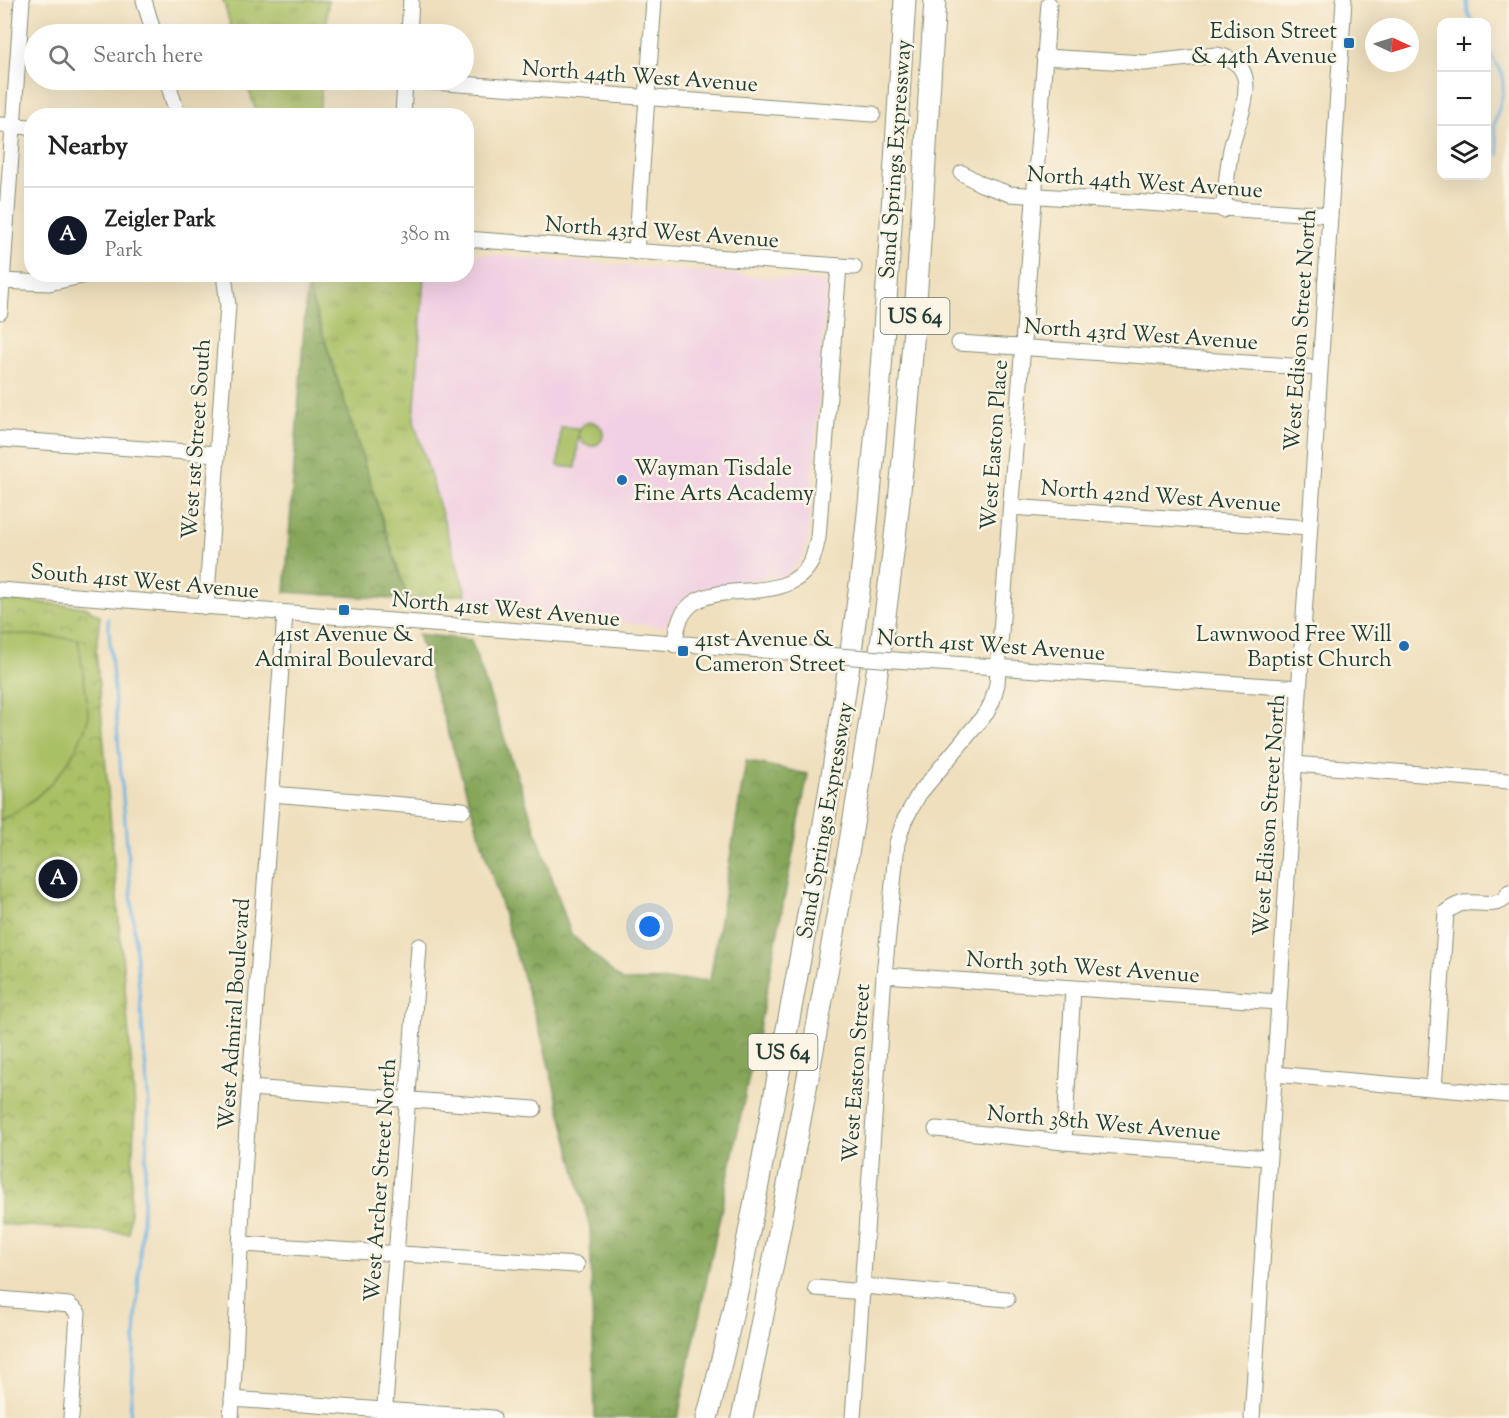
<!DOCTYPE html>
<meta charset="utf-8">
<style>
:root{--surface:#fff;--page:#f2f2f2;--text:#222;--muted:#767676;--line:#e0e0e0;--accent:#111827}
body{margin:0;font-family:"Sorts Mill Goudy",serif;background:var(--page);color:var(--text)}
.controls{position:absolute;right:18px;top:18px;display:grid;overflow:hidden;border-radius:12px;box-shadow:0 6px 24px #0002}
.controls button{width:54px;height:54px;display:grid;place-items:center;padding:0;border:0;border-bottom:2px solid var(--line);background:var(--surface);color:var(--text);font:30px sans-serif}
.compass{position:absolute;left:1365px;top:18px;width:54px;height:54px;border-radius:50%;background:var(--surface);box-shadow:0 6px 24px #0002;rotate:94deg}
.you{position:absolute;left:650px;top:927px;width:21px;height:21px;margin:-15px;border:4px solid #fff;border-radius:50%;background:#1a73e8;box-shadow:0 0 0 9px #1a73e833}
.badge{display:grid;place-items:center;width:39px;height:39px;border-radius:50%;background:var(--accent);color:#fff;font-size:20px;font-weight:700}
.pin{position:absolute;translate:-50% -50%;border:3px solid #fff;box-shadow:0 2px 6px #0006}
.list{margin:0;padding:0;list-style:none}
h2{display:flex;justify-content:space-between;align-items:center;height:78px;margin:0;padding:0 24px;font-size:26px}
h2 small{font-size:20px;font-weight:400;color:var(--muted)}
.list li{display:grid;grid-template-columns:39px 1fr auto;gap:18px;align-items:center;box-sizing:border-box;height:96px;padding:0 24px;border-top:2px solid var(--line)}
.list b{display:block;font-size:22px;white-space:nowrap}
.list p{margin:0;font-size:20px;white-space:nowrap;color:var(--muted)}
.list em{font-size:20px;font-style:normal;color:var(--muted)}
.icon{flex:none;width:33px;height:33px;fill:none;stroke:currentColor;stroke-width:2;stroke-linecap:round;stroke-linejoin:round}
.map{position:relative;flex:none;width:1509px;height:1418px;overflow:hidden}
.search{position:absolute;background:var(--surface);box-shadow:0 6px 24px #0002;left:24px;top:24px;width:450px;height:66px;display:flex;align-items:center;gap:15px;box-sizing:border-box;padding:0 21px;border-radius:33px;color:var(--muted);font-size:22px}
.panel{position:absolute;background:var(--surface);box-shadow:0 6px 24px #0002;left:24px;top:108px;width:450px;height:174px;border-radius:24px}
.map>svg:first-child{display:block}
.built{fill:#f1d0e3}
.grass{fill:url(#grass-tufts);stroke:#647e4c;stroke-width:1.5}
.forest{fill:url(#forest-crowns);stroke:#527247;stroke-width:1.5}
.park{fill:url(#park-crowns);stroke:#647e4c;stroke-width:1.5}
.pitch{fill:#a9c065;stroke:#647e4c;stroke-width:1.5}
.lines{fill:none;stroke-linecap:round;stroke-linejoin:round}
.stream{stroke:#6cb3e3;stroke-width:3}
.minor-casing{stroke:#878e78;stroke-width:17}
.highway-casing{stroke:#878e78;stroke-width:23}
.minor{stroke:#fff;stroke-width:15}
.highway{stroke:#fff;stroke-width:21}
.minor-bridge-casing{stroke:#878e78;stroke-width:17;stroke-linecap:butt}
.minor-bridge{stroke:#fff;stroke-width:15}
.poi-dot{fill:#1f6fb2;stroke:#fcf5e5;stroke-width:2}
.labels{text-anchor:middle;stroke-width:5;stroke-linejoin:round;paint-order:stroke}
.shield{fill:#fcf5e5;stroke:#617469;stroke-width:1.5}
.shield-label{font-size:21px;font-weight:bold;fill:#1f3d34}
.poi-label{font-size:22px;fill:#1f3d34;stroke:#fcf5e5;text-anchor:end}
.street-label{font-size:22px;fill:#1f3d34;stroke:#fcf5e5}
</style>
<div class="map">
<svg width="1509" height="1418" viewBox="0 0 1509 1418">
<defs>
<pattern id="grass-tufts" width="24" height="20" patternUnits="userSpaceOnUse" patternTransform="scale(1.5)"><rect width="24" height="20" fill="#a9c065"/><path d="M3 7l-1-3M5 7V3M7 7l1-3M15 17l-1-3M17 17v-4M19 17l1-3" fill="none" stroke="#899d54"/></pattern>
<pattern id="forest-crowns" width="20" height="18" patternUnits="userSpaceOnUse" patternTransform="scale(1.5)"><rect width="20" height="18" fill="#86a65a"/><path d="M2 6a3 3 0 1 1 6 0M12 15a3 3 0 1 1 6 0" fill="none" stroke="#6d884b"/></pattern>
<pattern id="park-crowns" width="20" height="18" patternUnits="userSpaceOnUse" patternTransform="scale(1.5)"><rect width="20" height="18" fill="#a9c065"/><path d="M2 6a3 3 0 1 1 6 0M12 15a3 3 0 1 1 6 0" fill="none" stroke="#899d54"/></pattern>
</defs>
<rect width="100%" height="100%" fill="#fcf5e5"/>
<filter id="ink" filterUnits="userSpaceOnUse"><feTurbulence type="fractalNoise" baseFrequency=".0167" numOctaves="2"/><feDisplacementMap in="SourceGraphic" scale="12" xChannelSelector="R" yChannelSelector="G"/><feConvolveMatrix kernelMatrix="1 2 1 2 8 2 1 2 1" color-interpolation-filters="sRGB"/></filter>
<filter id="wash" filterUnits="userSpaceOnUse"><feTurbulence type="fractalNoise" baseFrequency=".008" numOctaves="4" result="noise"/><feDisplacementMap in="SourceGraphic" scale="24" xChannelSelector="R" yChannelSelector="G"/><feGaussianBlur stdDeviation="1.35" result="paint"/><feColorMatrix in="noise" values="0 0 0 0 0 0 0 0 0 0 0 0 0 0 0 0 0 1.4 0 .05"/><feComposite in="paint" operator="in"/></filter>
<g filter="url(#wash)">
<rect width="100%" height="100%" fill="#efdfbd"/>
<polygon class="built" points="467,253 827,282 808,539 803,555 790,573 780,578 772,575 743,582 697,589 686,597 677,608 669,617 666,627 491,609 476,607 468,603 414,421 424,275 466,274"/>
<g class="grass">
<polygon points="223,0 328,0 326,34 233,34"/>
<polygon points="246,80 322,80 319,115 257,115"/>
<polygon points="304,275 424,275 414,421 466,594 408,600"/>
</g>
<g class="forest">
<polygon points="307,285 408,600 285,592"/>
<polygon points="418,634 471,640 571,934 622,981 710,980 746,761 808,774 764,1004 678,1418 595,1418 590,1228 542,1039"/>
</g>
<g class="park">
<circle cx="591" cy="434" r="12"/>
<polygon points="0,599 85,607 100,616 96,651 135,1107 129,1233 0,1224"/>
</g>
<g class="pitch">
<polygon points="561,427 579,428 576,468 558,466"/>
<path d="M0,633L78,639C81,662 88,695 88,717C88,723 84,730 82,735C68,772 35,804 0,820Z"/>
</g>
<g class="lines">
<g class="stream">
<polyline points="1467,0 1468,13 1473,22"/>
<polyline points="1486,47 1503,75 1503,93 1494,126 1499,155"/>
<polyline points="108,619 149,1107 130,1418"/>
</g>
</g>
</g>
<g filter="url(#ink)">
<g class="lines">
<g class="minor-casing">
<g id="minor">
<polyline points="144,0 154,34"/>
<polyline points="409,34 411,0"/>
<path d="M1044,57L1144,63L1216,55C1268,64 1238,117 1231,149C1227,169 1226,190 1223,210"/>
<polyline points="167,80 178,116"/>
<polyline points="405,80 873,114"/>
<polyline points="403,116 405,80"/>
<polyline points="0,125 32,127"/>
<polyline points="962,173 981,184 1010,194 1330,215"/>
<polyline points="466,239 854,267"/>
<polyline points="636,252 654,0"/>
<polyline points="0,281 49,283 91,274"/>
<polyline points="0,312 22,0"/>
<polyline points="959,343 1319,368"/>
<polyline points="0,439 217,454"/>
<polyline points="1011,507 1309,528"/>
<polyline points="0,590 811,654"/>
<polyline points="206,607 228,306 224,274"/>
<path d="M675,645C678,556 783,621 812,560C815,553 816,545 818,538L839,266"/>
<polyline points="923,662 1298,688"/>
<polyline points="1294,764 1509,781"/>
<polyline points="272,794 463,810"/>
<polyline points="884,975 1278,1002"/>
<polyline points="1274,1074 1509,1095"/>
<polyline points="250,1088 534,1109"/>
<path d="M1434,1088L1446,912C1452,908 1457,904 1464,903C1479,901 1502,910 1509,892"/>
<polyline points="936,1129 1064,1142 1268,1158"/>
<polyline points="1064,1142 1073,988"/>
<polyline points="242,1244 577,1265"/>
<polyline points="864,1286 1007,1299"/>
<polyline points="816,1288 863,1292"/>
<polyline points="0,1299 69,1305 78,1313 71,1418"/>
<polyline points="232,1399 493,1418"/>
<path d="M231,1418C237,1337 239,1255 244,1174C256,987 270,800 285,614"/>
<polyline points="384,1418 419,946"/>
<polyline points="853,1418 884,975 897,843 904,821 919,794 987,712 992,702 997,684 1049,4"/>
<polyline points="1252,1418 1344,0"/>
</g>
</g>
<g class="highway-casing">
<g id="highway">
<path d="M707,1418C738,1304 757,1188 779,1072C811,902 842,732 863,560C884,375 893,187 905,0"/>
<path d="M742,1418C770,1287 794,1154 818,1022C849,852 879,682 898,510C916,340 924,170 935,0"/>
</g>
</g>
<use href="#minor" class="minor"/>
<use href="#highway" class="highway"/>
<g class="minor-bridge-casing">
<polyline id="minor-bridge" points="811,654 923,662"/>
</g>
<use href="#minor-bridge" class="minor-bridge"/>
</g>
</g>
<g class="poi-dot">
<rect x="1343" y="37" width="12" height="12" rx="3"/>
<circle cx="622" cy="480" r="6"/>
<rect x="338" y="604" width="12" height="12" rx="3"/>
<circle cx="1404" cy="646" r="6"/>
<rect x="677" y="645" width="12" height="12" rx="3"/>
</g>
<g class="labels">
<g class="shield">
<rect x="880.5" y="298" width="69" height="36" rx="4.5"/>
<rect x="748.5" y="1034" width="69" height="36" rx="4.5"/>
</g>
<g class="shield-label">
<text x="915" y="323">US 64</text>
<text x="783" y="1059">US 64</text>
</g>
<g class="poi-label">
<text x="1337" y="38">Edison Street<tspan x="1337" dy="25">&amp; 44th Avenue</tspan></text>
<text x="634" y="475" text-anchor="start">Wayman Tisdale<tspan x="634" dy="25">Fine Arts Academy</tspan></text>
<text x="344" y="641" text-anchor="middle">41st Avenue &amp;<tspan x="344" dy="25">Admiral Boulevard</tspan></text>
<text x="1392" y="641">Lawnwood Free Will<tspan x="1392" dy="25">Baptist Church</tspan></text>
<text x="695" y="646" text-anchor="start">41st Avenue &amp;<tspan x="695" dy="25">Cameron Street</tspan></text>
</g>
<g class="street-label">
<text transform="translate(640 75) rotate(4)" y="8">North 44th West Avenue</text>
<text transform="translate(894 159) rotate(-86)" y="8">Sand Springs Expressway</text>
<text transform="translate(1145 181) rotate(4)" y="8">North 44th West Avenue</text>
<text transform="translate(662 231) rotate(4)" y="8">North 43rd West Avenue</text>
<text transform="translate(1299 330) rotate(-86)" y="8">West Edison Street North</text>
<text transform="translate(1141 333) rotate(4)" y="8">North 43rd West Avenue</text>
<text transform="translate(195 439) rotate(-86)" y="8">West 1st Street South</text>
<text transform="translate(993 445) rotate(-86)" y="8">West Easton Place</text>
<text transform="translate(1161 495) rotate(4)" y="8">North 42nd West Avenue</text>
<text transform="translate(145 580) rotate(5)" y="8">South 41st West Avenue</text>
<text transform="translate(506 608) rotate(5)" y="8">North 41st West Avenue</text>
<text transform="translate(991 644) rotate(4)" y="8">North 41st West Avenue</text>
<text transform="translate(1268 815) rotate(-86)" y="8">West Edison Street North</text>
<text transform="translate(824 820) rotate(-80)" y="8">Sand Springs Expressway</text>
<text transform="translate(1083 966) rotate(4)" y="8">North 39th West Avenue</text>
<text transform="translate(233 1014) rotate(-86)" y="8">West Admiral Boulevard</text>
<text transform="translate(855 1073) rotate(-86)" y="8">West Easton Street</text>
<text transform="translate(1104 1122) rotate(5)" y="8">North 38th West Avenue</text>
<text transform="translate(379 1180) rotate(-86)" y="8">West Archer Street North</text>
</g>
</g>
</svg>
<div class="controls">
<button>+</button>
<button>−</button>
<button><svg class="icon" aria-label="layers" viewBox="0 0 24 24"><path d="M12 4l9 5-9 5-9-5zM3 14l9 5 9-5"/></svg></button>
</div>
<svg class="compass" viewBox="-18 -18 36 36"><path d="M0-13l5 13h-10z" fill="#e53935"/><path d="M0 13l5-13h-10z" fill="#767676"/></svg>
<div class="you"></div>
<div class="pin badge" style="left:58px;top:879px">A</div>
<div class="search"><svg class="icon" aria-label="search" viewBox="0 0 24 24"><circle cx="10" cy="10" r="6"/><path d="M15 15l6 6"/></svg>Search here</div>
<section class="panel">
<h2>Nearby<small></small></h2>
<ul class="list">
<li><span class="badge">A</span><div><b>Zeigler Park</b><p>Park</p></div><em>380 m</em></li>
</ul>
</section>
</div>
